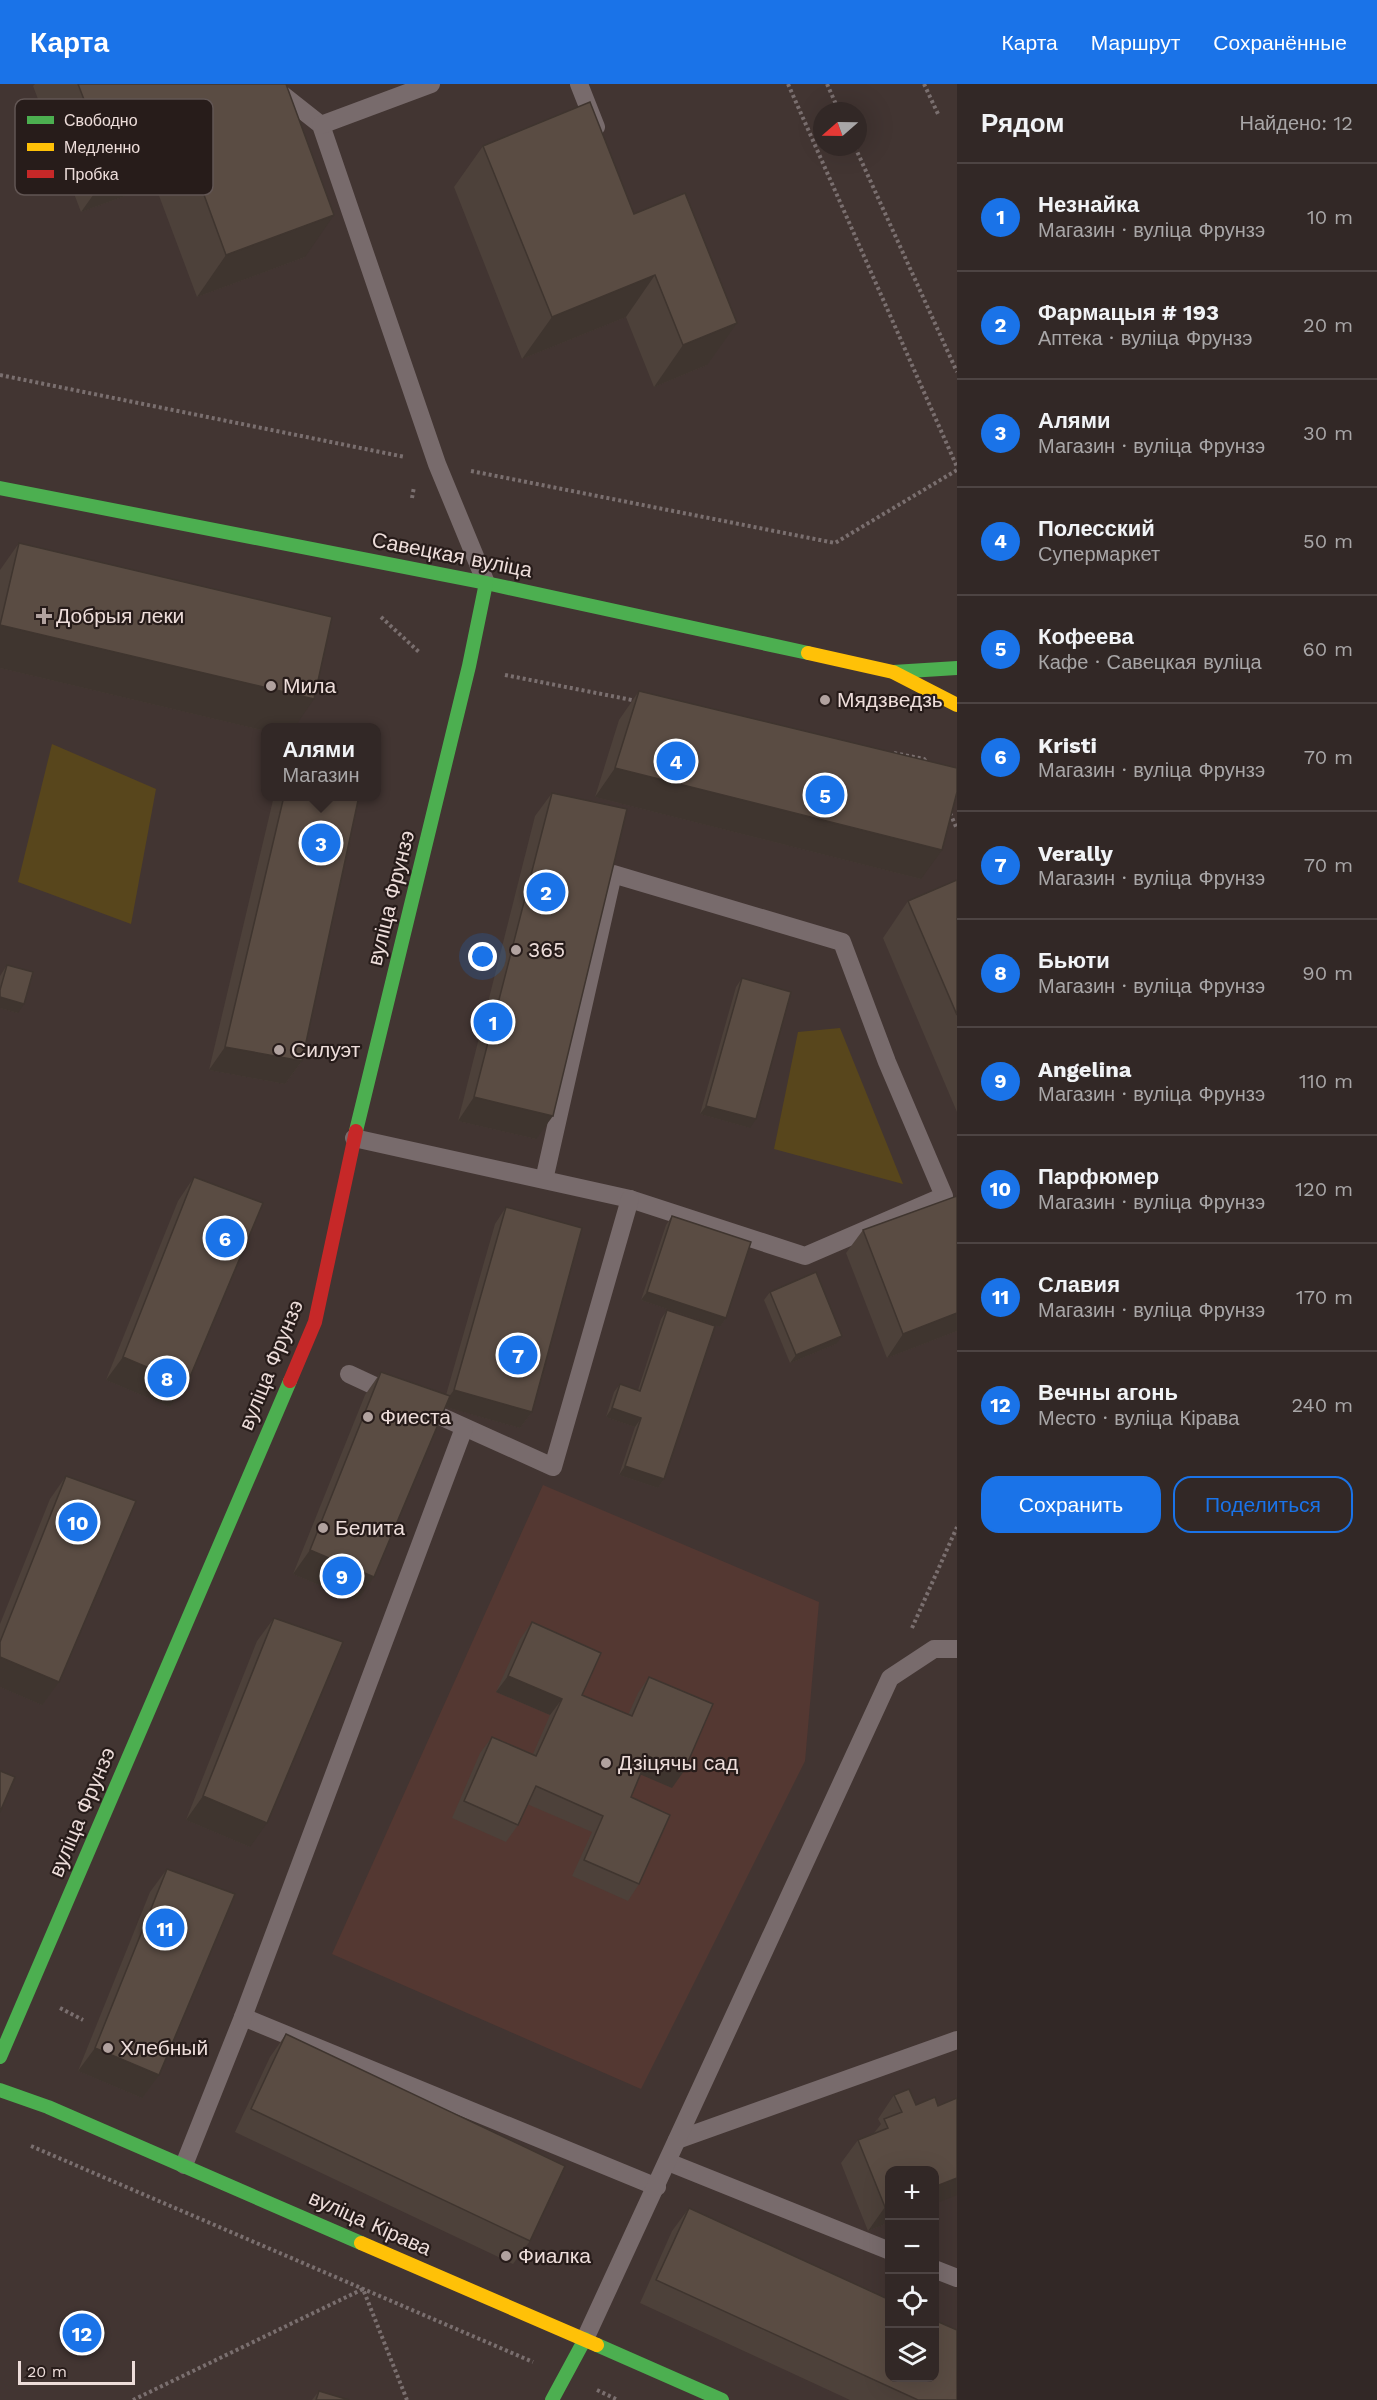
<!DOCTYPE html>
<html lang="ru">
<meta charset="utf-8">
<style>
:root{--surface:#322826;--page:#3d3432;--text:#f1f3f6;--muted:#a8a6a7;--line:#4d4443;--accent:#1a73e8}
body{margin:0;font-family:"Work Sans",sans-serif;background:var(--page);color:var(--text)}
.controls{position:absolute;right:18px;bottom:18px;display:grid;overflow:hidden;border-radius:12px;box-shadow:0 6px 24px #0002}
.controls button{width:54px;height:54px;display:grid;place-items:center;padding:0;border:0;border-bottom:2px solid var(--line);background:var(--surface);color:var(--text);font:30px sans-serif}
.compass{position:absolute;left:813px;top:18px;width:54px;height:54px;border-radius:50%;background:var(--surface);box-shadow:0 6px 24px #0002;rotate:250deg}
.scale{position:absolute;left:18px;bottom:15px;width:117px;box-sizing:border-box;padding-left:6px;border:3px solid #edddda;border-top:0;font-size:16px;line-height:21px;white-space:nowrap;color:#edddda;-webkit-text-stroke:4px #271c1a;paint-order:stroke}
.you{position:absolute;left:483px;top:873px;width:21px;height:21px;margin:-15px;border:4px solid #fff;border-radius:50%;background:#1a73e8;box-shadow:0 0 0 9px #1a73e833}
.badge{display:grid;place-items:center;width:39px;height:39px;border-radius:50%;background:var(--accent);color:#fff;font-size:20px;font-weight:700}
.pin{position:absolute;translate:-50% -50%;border:3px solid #fff;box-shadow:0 2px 6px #0006}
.popup{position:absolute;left:261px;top:639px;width:120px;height:78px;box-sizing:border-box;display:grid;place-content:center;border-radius:12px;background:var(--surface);filter:drop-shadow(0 2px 4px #0005);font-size:20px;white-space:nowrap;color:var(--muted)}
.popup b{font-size:22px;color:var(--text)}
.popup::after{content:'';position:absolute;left:50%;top:100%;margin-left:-12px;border:12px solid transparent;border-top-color:var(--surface)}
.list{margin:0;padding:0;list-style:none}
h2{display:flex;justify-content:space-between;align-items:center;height:78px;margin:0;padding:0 24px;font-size:26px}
h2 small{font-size:20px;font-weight:400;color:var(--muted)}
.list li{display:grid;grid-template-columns:39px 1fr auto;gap:18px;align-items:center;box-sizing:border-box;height:108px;padding:0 24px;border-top:2px solid var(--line)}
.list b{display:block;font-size:22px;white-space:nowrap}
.list p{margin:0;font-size:20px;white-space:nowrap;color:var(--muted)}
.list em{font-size:20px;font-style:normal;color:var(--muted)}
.actions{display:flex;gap:12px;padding:18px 24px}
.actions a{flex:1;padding:14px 0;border:2px solid var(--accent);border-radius:18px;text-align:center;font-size:21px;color:var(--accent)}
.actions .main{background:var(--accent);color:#fff}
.icon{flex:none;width:33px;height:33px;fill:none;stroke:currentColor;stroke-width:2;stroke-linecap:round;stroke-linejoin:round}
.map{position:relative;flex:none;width:957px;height:2316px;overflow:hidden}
header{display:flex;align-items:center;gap:36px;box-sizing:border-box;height:84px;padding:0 30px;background:var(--accent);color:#fff}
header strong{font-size:28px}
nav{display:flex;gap:33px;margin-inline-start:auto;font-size:21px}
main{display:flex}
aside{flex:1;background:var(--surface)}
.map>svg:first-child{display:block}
.built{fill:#543832}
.green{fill:#58461c}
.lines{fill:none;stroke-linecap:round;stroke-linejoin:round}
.path{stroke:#7a6f6f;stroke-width:4;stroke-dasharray:3 3;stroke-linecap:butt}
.lane{stroke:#786b6c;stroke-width:18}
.fast{stroke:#4caf50;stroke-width:14}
.slow{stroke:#ffc107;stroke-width:14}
.jam{stroke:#c62828;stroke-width:14}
.wall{fill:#4d413a}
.shaded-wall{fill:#3f352f}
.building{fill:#5a4c43;stroke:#3f352f;stroke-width:1.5}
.poi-dot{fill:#b1a29f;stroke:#271c1a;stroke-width:2}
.labels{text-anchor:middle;stroke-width:4.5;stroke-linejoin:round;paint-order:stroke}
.street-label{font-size:21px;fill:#edddda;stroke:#271c1a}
.poi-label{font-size:21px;fill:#edddda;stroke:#271c1a;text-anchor:start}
.key{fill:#271c1a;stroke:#625654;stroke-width:1.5}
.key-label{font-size:16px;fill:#edddda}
</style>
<header>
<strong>Карта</strong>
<nav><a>Карта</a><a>Маршрут</a><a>Сохранённые</a></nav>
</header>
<main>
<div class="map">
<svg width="957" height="2316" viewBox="0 0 957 2316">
<rect width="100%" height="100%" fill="#423532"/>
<polygon class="built" points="543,1401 819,1518 805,1677 641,2005 332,1870"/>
<g class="green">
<polygon points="52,660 156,705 131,840 18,798"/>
<polygon points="840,944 903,1100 774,1065 798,948"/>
</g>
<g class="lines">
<g class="path">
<polyline points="788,0 957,383"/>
<polyline points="827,0 839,27"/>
<polyline points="924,0 938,30"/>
<polyline points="855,63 957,288"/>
<polyline points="0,291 405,373"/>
<polyline points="471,387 835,459 957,386"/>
<polyline points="412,414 414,403"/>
<polyline points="381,533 419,568"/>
<polyline points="505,591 637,617"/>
<polyline points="894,669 924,675 927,679"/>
<polyline points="950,729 957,745"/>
<polyline points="912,1544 957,1443"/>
<polyline points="60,1924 83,1936"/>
<polyline points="31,2062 533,2278"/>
<polyline points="597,2306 618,2316"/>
<polyline points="133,2316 363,2205 407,2316"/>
</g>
<g class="lane">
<polyline points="269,0 321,41 437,380 486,499"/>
<polyline points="579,0 596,43"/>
<polyline points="321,41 431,0"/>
<polyline points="354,1054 630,1115 805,1172 944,1112 887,978 842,858 613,790 544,1096"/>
<polyline points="349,1290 392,1310"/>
<polyline points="420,1323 553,1383 630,1115"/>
<polyline points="243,1933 657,2103"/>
<polyline points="677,2056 957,1956"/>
<polyline points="668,2078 890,2167"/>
<polyline points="184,2081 243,1933 464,1344"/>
<polyline points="934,2185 957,2194"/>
<polyline points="585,2255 890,1594 934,1565 957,1565"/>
</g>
<g class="fast">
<polyline points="0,404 486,499 808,569"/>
<polyline points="893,588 957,584"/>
<polyline points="356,1047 469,582 486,499"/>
<polyline points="0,1973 290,1297"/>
<polyline points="0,2006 48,2023 361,2159"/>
<polyline points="597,2261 722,2316"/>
<polyline points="552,2316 585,2255"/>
</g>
<g class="slow">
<polyline points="808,569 893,588 957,621"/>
<polyline points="361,2159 597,2261"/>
</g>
<polyline class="jam" points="290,1297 315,1238 356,1047"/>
</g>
<g class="wall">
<polygon points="35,0 286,0 305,173 197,213 155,101 81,128 33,2"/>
<polygon points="483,62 634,130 707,281 654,303 626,233 522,275 454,103"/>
<polygon points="19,459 266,647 0,584 0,486"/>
<polygon points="639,607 921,795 595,713 619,636"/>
<polygon points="552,709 536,1055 458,1037 535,732"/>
<polygon points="274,712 359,712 302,977 285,1000 209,986"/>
<polygon points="957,796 957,1028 883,854 908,817"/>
<polygon points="7,881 18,929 0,924 0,892"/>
<polygon points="742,894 750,1044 700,1030 736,903"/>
<polygon points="194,1093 187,1300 170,1323 106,1296 178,1117"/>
<polygon points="506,1123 532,1328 520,1344 446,1323 357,1517 293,1490 365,1311 381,1288 446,1311 495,1140"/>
<polygon points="672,1132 726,1234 720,1243 641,1216 666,1141"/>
<polygon points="863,1146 957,1247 887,1274 846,1169"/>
<polygon points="770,1208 836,1260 790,1279 764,1216"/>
<polygon points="667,1226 664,1395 658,1404 619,1391 635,1343 606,1333 614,1308 620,1300 638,1306 661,1235"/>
<polygon points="66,1392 42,1621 0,1603 0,1540 50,1415"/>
<polygon points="274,1534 250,1763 186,1736 257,1557"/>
<polygon points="532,1538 582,1611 628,1631 638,1609 649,1593 672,1704 641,1690 631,1713 639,1800 628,1817 572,1792 592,1748 527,1720 518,1741 506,1758 452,1734 480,1669 492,1653 533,1670 550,1631 496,1608 520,1555"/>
<polygon points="167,1785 142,2014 78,1987 150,1808"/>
<polygon points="286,1950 530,2157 513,2180 235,2048 270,1973"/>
<polygon points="894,2011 916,2021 890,2138 868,2147 841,2079 858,2056 874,2049 881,2040 878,2035"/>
<polygon points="689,2124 957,2316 850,2316 640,2219 672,2147"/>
<polygon points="319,2307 349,2316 312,2316"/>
</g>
<g class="shaded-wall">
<polygon points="185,59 155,101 81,128 111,86"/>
<polygon points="334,131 305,173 197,213 226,171"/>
<polygon points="655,191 626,233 522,275 552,233"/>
<polygon points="737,239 707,281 654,303 683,261"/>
<polygon points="0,541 314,615 294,644 266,644 266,647 0,584"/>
<polygon points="615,684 942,766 921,795 595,713"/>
<polygon points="0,913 24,920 18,929 0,924"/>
<polygon points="225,963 302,977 285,1000 209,986"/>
<polygon points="474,1013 553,1032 536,1055 458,1037"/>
<polygon points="706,1022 756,1035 750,1044 700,1030"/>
<polygon points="647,1208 726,1234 720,1243 641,1216"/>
<polygon points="957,1229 957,1247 887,1274 903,1250"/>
<polygon points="842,1252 836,1260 790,1279 796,1271"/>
<polygon points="123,1273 187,1300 170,1323 106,1296"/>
<polygon points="454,1306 532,1328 520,1344 442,1322"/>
<polygon points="612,1324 641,1334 635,1343 606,1333"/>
<polygon points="625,1382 664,1395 658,1404 619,1391"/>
<polygon points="310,1466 374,1493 357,1517 293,1490"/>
<polygon points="0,1573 59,1598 42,1621 0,1603"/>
<polygon points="508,1592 562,1615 550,1631 496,1608"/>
<polygon points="648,1672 684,1687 672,1704 637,1689"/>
<polygon points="203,1712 267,1739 250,1763 186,1736"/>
<polygon points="95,1964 159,1991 142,2014 78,1987"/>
<polygon points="957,2094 957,2111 934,2120 934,2103"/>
<polygon points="890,2121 890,2138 868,2147 885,2123"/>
</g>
<g class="building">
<polygon points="78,0 286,0 334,131 226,171 185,59 111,86"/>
<polygon points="590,18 634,130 685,109 737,239 683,261 655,191 552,233 483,62"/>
<polygon points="19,459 332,533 314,615 0,541"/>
<polygon points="639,607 957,684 957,708 942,766 615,684"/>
<polygon points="552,709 627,725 553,1032 474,1013"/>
<polygon points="284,712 359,712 302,977 225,963"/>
<polygon points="957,796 957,931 908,817"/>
<polygon points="7,881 33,888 24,920 0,913 0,906"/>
<polygon points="742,894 791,908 756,1035 706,1022"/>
<polygon points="194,1093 263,1119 187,1300 123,1273"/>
<polygon points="957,1112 957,1229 903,1250 863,1146"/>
<polygon points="506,1123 582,1144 532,1328 454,1306"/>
<polygon points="672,1132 751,1158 726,1234 647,1208"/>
<polygon points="816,1188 842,1252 796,1271 770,1208"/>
<polygon points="667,1226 715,1242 664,1395 625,1382 641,1334 612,1324 620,1300 640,1307"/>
<polygon points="381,1288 450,1312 374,1493 310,1466"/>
<polygon points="66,1392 136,1417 59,1598 0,1573 0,1558"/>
<polygon points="274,1534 343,1558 267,1739 203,1712"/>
<polygon points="532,1538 601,1569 582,1611 632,1632 649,1593 713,1620 684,1687 648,1672 631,1713 670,1731 639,1800 584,1776 603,1732 536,1702 518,1741 464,1717 492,1653 536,1672 562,1615 508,1592"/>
<polygon points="0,1687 15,1693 0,1728"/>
<polygon points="167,1785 235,1810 159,1991 95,1964"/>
<polygon points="286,1950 565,2082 530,2157 251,2025"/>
<polygon points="909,2005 916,2021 935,2013 938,2022 957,2014 957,2094 934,2103 934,2086 890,2086 890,2121 885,2123 858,2056 888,2044 884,2035 902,2028 894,2011"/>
<polygon points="689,2124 890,2216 890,2294 934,2294 934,2236 957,2246 957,2316 918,2316 656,2196"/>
<polygon points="319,2307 349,2316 316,2316"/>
</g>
<g class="poi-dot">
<path d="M41 523h6v6h6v6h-6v6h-6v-6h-6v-6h6z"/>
<circle cx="271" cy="602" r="6"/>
<circle cx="825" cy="616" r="6"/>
<circle cx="516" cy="866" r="6"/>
<circle cx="279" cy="966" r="6"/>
<circle cx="368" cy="1333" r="6"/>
<circle cx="323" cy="1444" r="6"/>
<circle cx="606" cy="1679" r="6"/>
<circle cx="108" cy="1964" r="6"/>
<circle cx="506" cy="2172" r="6"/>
</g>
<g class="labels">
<g class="street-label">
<text transform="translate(452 471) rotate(11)" y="7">Савецкая вуліца</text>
<text transform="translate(391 814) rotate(-76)" y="7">вуліца Фрунзэ</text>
<text transform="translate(271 1281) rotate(-68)" y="7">вуліца Фрунзэ</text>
<text transform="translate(82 1728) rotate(-67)" y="7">вуліца Фрунзэ</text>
<text transform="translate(370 2139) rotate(24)" y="7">вуліца Кірава</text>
</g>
<g class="poi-label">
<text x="56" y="539">Добрыя леки</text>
<text x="283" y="609">Мила</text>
<text x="837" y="623">Мядзведзь</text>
<text x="528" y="873">365</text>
<text x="291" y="973">Силуэт</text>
<text x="380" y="1340">Фиеста</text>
<text x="335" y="1451">Белита</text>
<text x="618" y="1686">Дзіцячы сад</text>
<text x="120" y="1971">Хлебный</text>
<text x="518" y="2179">Фиалка</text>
</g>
</g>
<rect x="15" y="15" width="198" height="96" rx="9" class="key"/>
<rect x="27" y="32" width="27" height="8" fill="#4caf50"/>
<rect x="27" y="59" width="27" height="8" fill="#ffc107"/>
<rect x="27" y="86" width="27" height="8" fill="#c62828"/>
<g class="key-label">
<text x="64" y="42">Свободно</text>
<text x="64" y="69">Медленно</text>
<text x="64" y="96">Пробка</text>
</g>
</svg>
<div class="controls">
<button>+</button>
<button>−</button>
<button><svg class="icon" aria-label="locate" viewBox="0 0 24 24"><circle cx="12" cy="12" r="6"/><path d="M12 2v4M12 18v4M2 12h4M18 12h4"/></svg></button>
<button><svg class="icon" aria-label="layers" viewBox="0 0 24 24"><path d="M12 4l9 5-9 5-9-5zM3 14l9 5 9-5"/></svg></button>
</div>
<svg class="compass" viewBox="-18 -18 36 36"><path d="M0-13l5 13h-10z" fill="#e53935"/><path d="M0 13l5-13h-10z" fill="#a8a6a7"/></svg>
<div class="scale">20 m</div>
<div class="you"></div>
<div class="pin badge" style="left:493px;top:938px">1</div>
<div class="pin badge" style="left:546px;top:808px">2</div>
<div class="pin badge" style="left:321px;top:759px">3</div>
<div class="popup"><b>Алями</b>Магазин</div>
<div class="pin badge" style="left:676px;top:677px">4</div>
<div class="pin badge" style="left:825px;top:711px">5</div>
<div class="pin badge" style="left:225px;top:1154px">6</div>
<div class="pin badge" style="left:518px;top:1271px">7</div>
<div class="pin badge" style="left:167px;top:1294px">8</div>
<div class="pin badge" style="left:342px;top:1492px">9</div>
<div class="pin badge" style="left:78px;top:1438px">10</div>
<div class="pin badge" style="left:165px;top:1844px">11</div>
<div class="pin badge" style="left:82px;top:2249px">12</div>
</div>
<aside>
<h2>Рядом<small>Найдено: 12</small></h2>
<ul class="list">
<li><span class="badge">1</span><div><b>Незнайка</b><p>Магазин · вуліца Фрунзэ</p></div><em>10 m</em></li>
<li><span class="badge">2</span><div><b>Фармацыя # 193</b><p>Аптека · вуліца Фрунзэ</p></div><em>20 m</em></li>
<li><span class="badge">3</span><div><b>Алями</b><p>Магазин · вуліца Фрунзэ</p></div><em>30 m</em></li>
<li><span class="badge">4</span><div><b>Полесский</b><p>Супермаркет</p></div><em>50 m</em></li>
<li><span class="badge">5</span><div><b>Кофеева</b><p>Кафе · Савецкая вуліца</p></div><em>60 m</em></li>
<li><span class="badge">6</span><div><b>Kristi</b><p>Магазин · вуліца Фрунзэ</p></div><em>70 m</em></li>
<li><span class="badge">7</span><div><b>Verally</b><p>Магазин · вуліца Фрунзэ</p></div><em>70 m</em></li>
<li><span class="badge">8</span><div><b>Бьюти</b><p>Магазин · вуліца Фрунзэ</p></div><em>90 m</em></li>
<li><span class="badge">9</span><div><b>Angelina</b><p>Магазин · вуліца Фрунзэ</p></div><em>110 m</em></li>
<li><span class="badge">10</span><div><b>Парфюмер</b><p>Магазин · вуліца Фрунзэ</p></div><em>120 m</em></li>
<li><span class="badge">11</span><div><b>Славия</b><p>Магазин · вуліца Фрунзэ</p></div><em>170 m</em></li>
<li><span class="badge">12</span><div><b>Вечны агонь</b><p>Место · вуліца Кірава</p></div><em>240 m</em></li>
</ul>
<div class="actions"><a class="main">Сохранить</a><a>Поделиться</a></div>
</aside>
</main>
